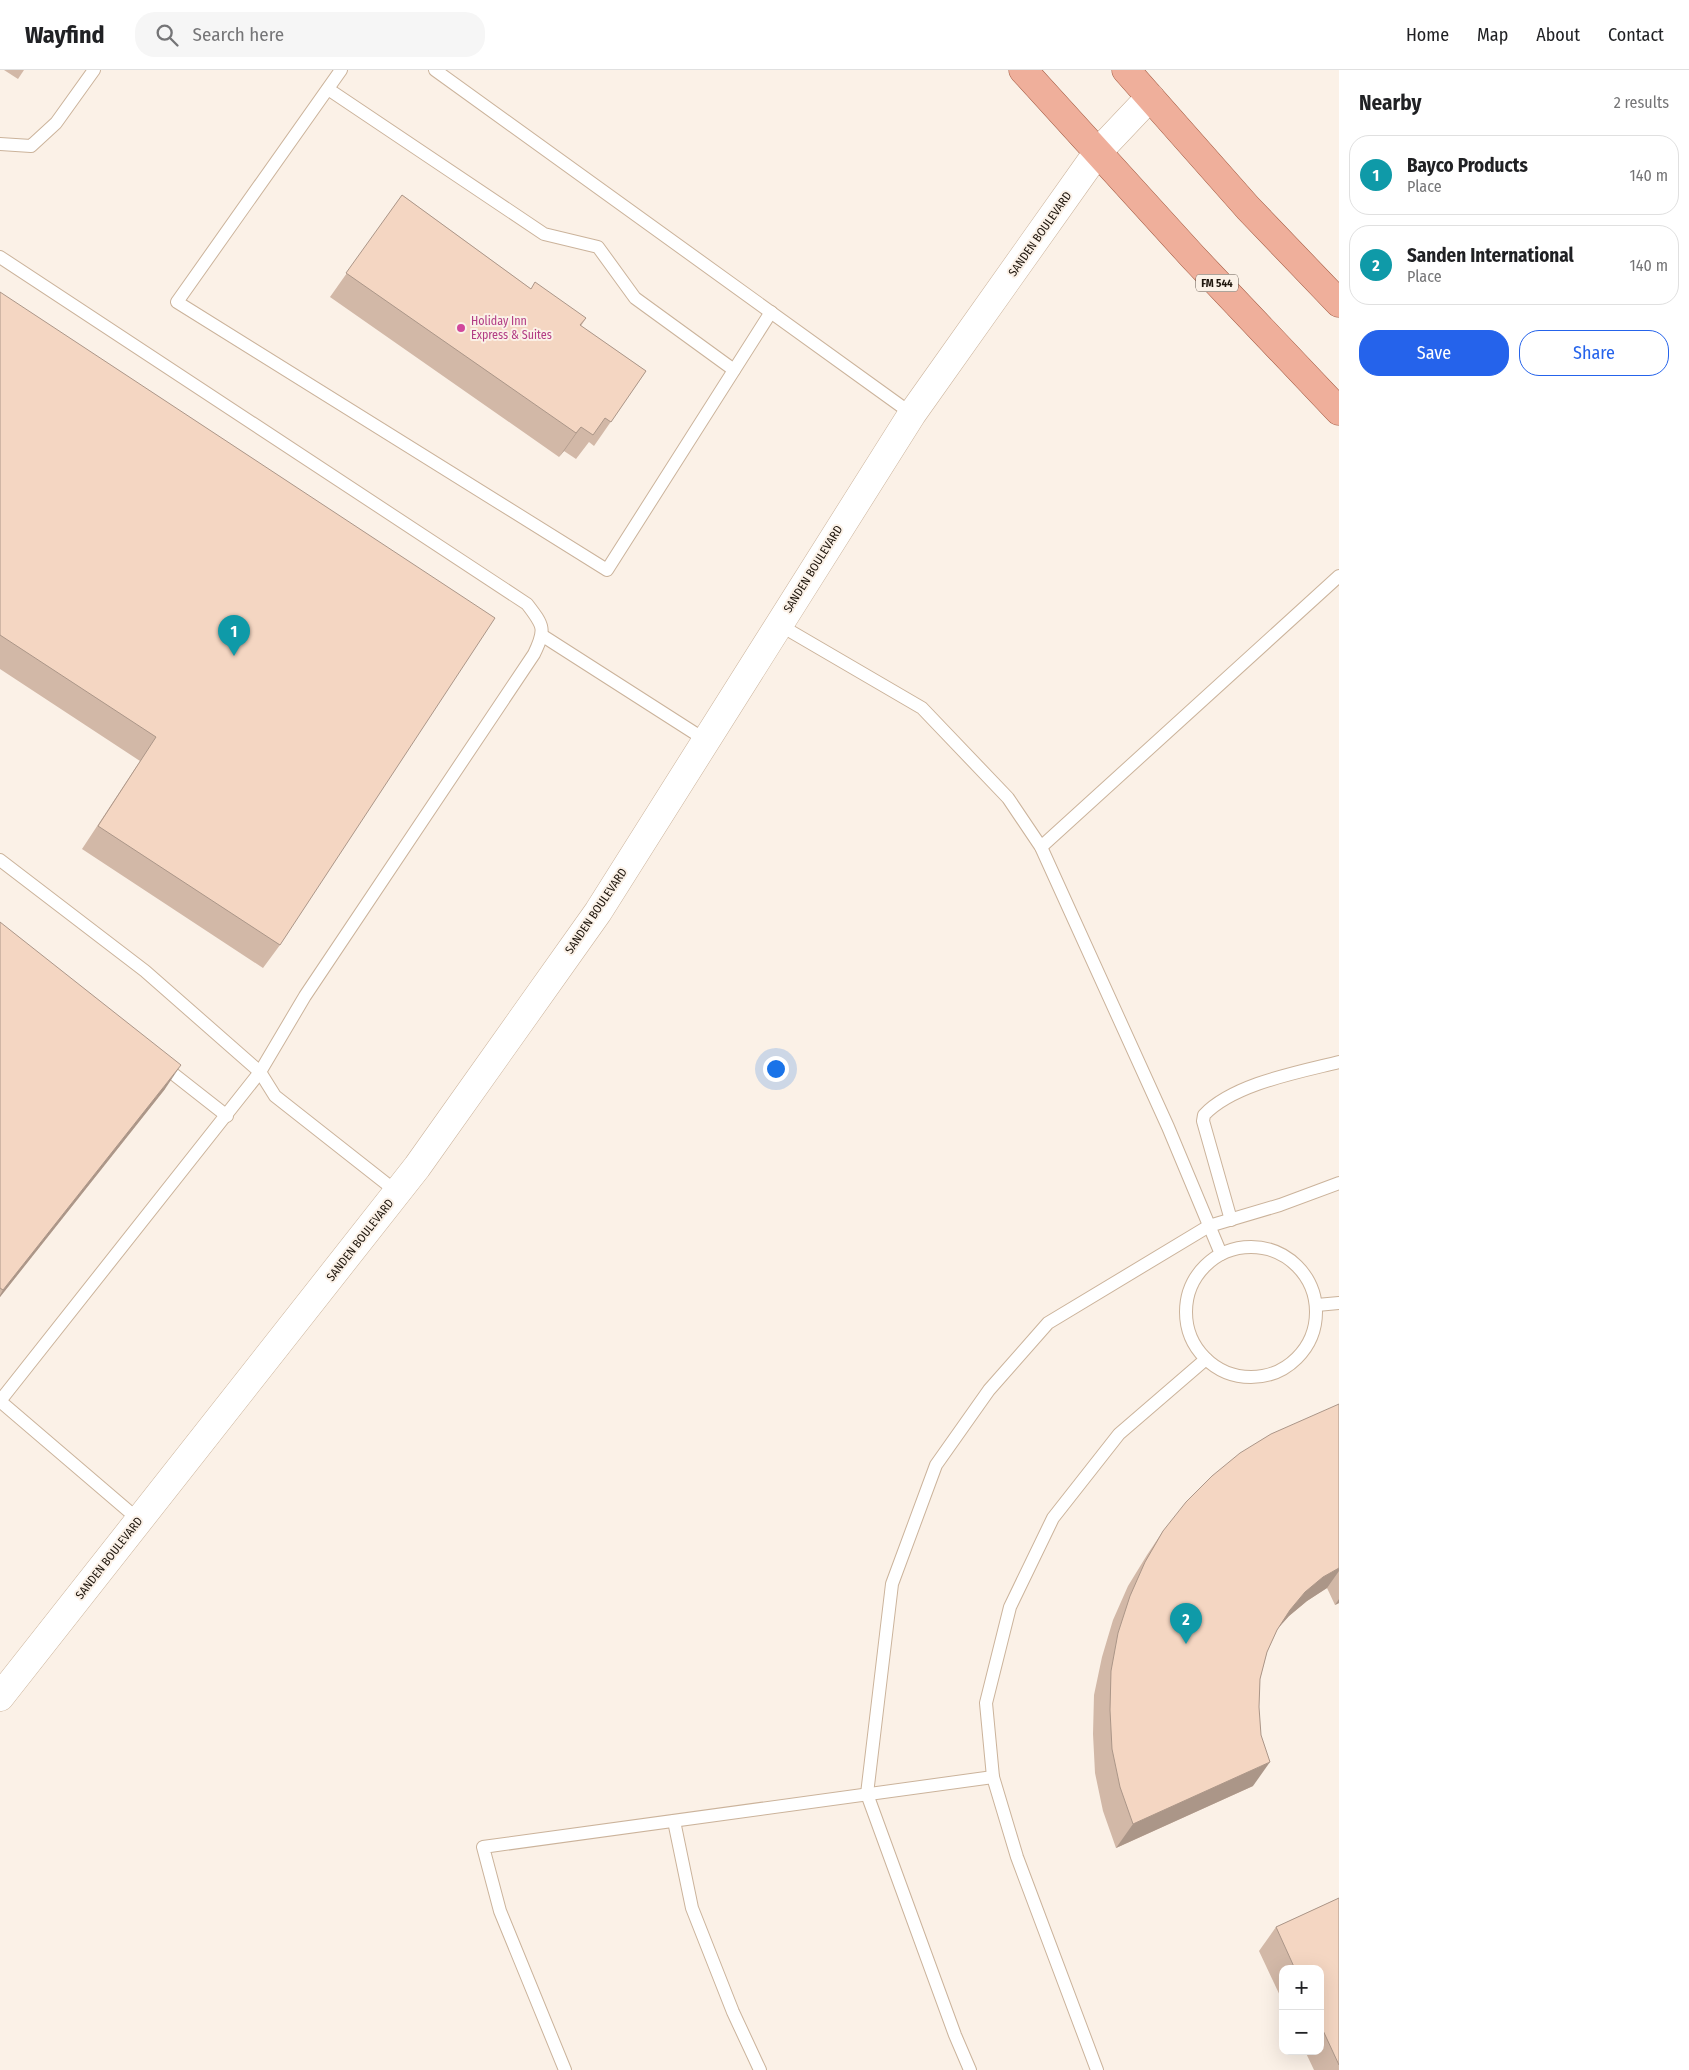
<!DOCTYPE html>
<meta charset="utf-8">
<style>
:root{--surface:#fff;--page:#f6f6f6;--text:#202124;--muted:#757577;--line:#e0e0e0;--accent:#2563eb}
body{margin:0;font-family:"Fira Sans Condensed",sans-serif;background:var(--page);color:var(--text)}
.controls{position:absolute;right:15px;bottom:15px;display:grid;overflow:hidden;border-radius:10px;box-shadow:0 5px 20px #0002}
.controls button{width:45px;height:45px;display:grid;place-items:center;padding:0;border:0;border-bottom:1px solid var(--line);background:var(--surface);color:var(--text);font:25px sans-serif}
.you{position:absolute;left:775px;top:998px;width:18px;height:18px;margin:-12px;border:4px solid #fff;border-radius:50%;background:#1a73e8;box-shadow:0 0 0 8px #1a73e833}
.badge{display:grid;place-items:center;width:32px;height:32px;border-radius:50%;background:var(--accent);color:#fff;font-size:16px;font-weight:700}
.pin{position:absolute;translate:-50% -41px;filter:drop-shadow(0 1px 2px #0008)}
.pin::after{content:'';position:absolute;top:26px;width:18px;height:15px;background:inherit;clip-path:polygon(0 0,100% 0,50% 100%)}
.list{margin:0;padding:0;list-style:none}
h2{display:flex;justify-content:space-between;align-items:center;height:65px;margin:0;padding:0 20px;font-size:21px}
h2 small{font-size:16px;font-weight:400;color:var(--muted)}
.list li{display:grid;grid-template-columns:32px 1fr auto;gap:15px;align-items:center;box-sizing:border-box;height:80px;margin:0 10px 10px;padding:0 10px;border:1px solid var(--line);border-radius:20px}
.list b{display:block;font-size:19px;white-space:nowrap}
.list p{margin:0;font-size:16px;white-space:nowrap;color:var(--muted)}
.list em{font-size:16px;font-style:normal;color:var(--muted)}
.actions{display:flex;gap:10px;padding:15px 20px}
.actions a{flex:1;padding:11px 0;border:1px solid var(--accent);border-radius:20px;text-align:center;font-size:18px;color:var(--accent)}
.actions .main{background:var(--accent);color:#fff}
.icon{flex:none;width:28px;height:28px;fill:none;stroke:currentColor;stroke-width:2;stroke-linecap:round;stroke-linejoin:round}
.map{position:relative;flex:none;width:1339px;height:2000px;overflow:hidden}
header{display:flex;align-items:center;gap:30px;box-sizing:border-box;height:70px;padding:0 25px;background:var(--surface);border-bottom:1px solid var(--line)}
header strong{font-size:24px}
nav{display:flex;gap:28px;margin-inline-start:auto;font-size:18px}
.search{width:350px;height:45px;background:var(--page);display:flex;align-items:center;gap:12px;box-sizing:border-box;padding:0 18px;border-radius:20px;color:var(--muted);font-size:19px}
main{display:flex}
aside{flex:1;background:var(--surface)}
.map>svg:first-child{display:block}
.lines{fill:none;stroke-linecap:round;stroke-linejoin:round}
.service-casing{stroke:#cbb39b;stroke-width:14}
.tertiary-casing{stroke:#cbb39b;stroke-width:29}
.primary-casing{stroke:#9f573e;stroke-width:29}
.service{stroke:#fff;stroke-width:12}
.tertiary{stroke:#fff;stroke-width:28}
.primary{stroke:#efaf9b;stroke-width:28}
.wall{fill:#d2b8a7}
.shaded-wall{fill:#ab9688}
.building{fill:#f4d6c2;stroke:#ab9688}
.hotel-dot{fill:#d1479c;stroke:#fbf1e7;stroke-width:2}
.labels{text-anchor:middle;stroke-width:4;stroke-linejoin:round;paint-order:stroke}
.shield{fill:#fbf1e7;stroke:#60574e;stroke-width:1}
.shield-label{font-size:11px;font-weight:bold;fill:#1e150c}
.street-label{font-size:12px;fill:#1e150c;stroke:#fbf1e7}
.hotel-label{font-size:12px;fill:#b23c85;stroke:#fbf1e7;text-anchor:start}
</style>
<header>
<strong>Wayfind</strong>
<div class="search"><svg class="icon" aria-label="search" viewBox="0 0 24 24"><circle cx="10" cy="10" r="6"/><path d="M15 15l6 6"/></svg>Search here</div>
<nav><a>Home</a><a>Map</a><a>About</a><a>Contact</a></nav>
</header>
<main>
<div class="map">
<svg width="1339" height="2000" viewBox="0 0 1339 2000">
<rect width="100%" height="100%" fill="#fbf1e7"/>
<g class="lines">
<g class="service-casing">
<g id="service">
<polyline points="341,0 177,232 607,500 771,242"/>
<polyline points="435,0 912,344"/>
<polyline points="328,19 544,164 598,177 635,228 734,300"/>
<polyline points="0,74 31,76 56,53 94,0"/>
<path d="M0,187L527,534C544,556 546,559 534,584L305,926L260,1002L0,1331"/>
<polyline points="778,554 922,638 1008,728 1041,777 1168,1057 1221,1184"/>
<polyline points="543,566 707,671"/>
<polyline points="1041,777 1339,506"/>
<polyline points="0,790 145,901 260,1002 275,1026 397,1122"/>
<polyline points="162,995 227,1046"/>
<path d="M1231,1150L1203,1051L1204,1045C1233,1014 1299,1002 1339,992"/>
<circle cx="1251" cy="1242" r="65"/>
<polyline points="1317,1235 1339,1233"/>
<polyline points="0,1331 139,1450"/>
<polyline points="674,1751 692,1838 733,1942 760,2000"/>
<polyline points="565,2000 500,1841 483,1777 993,1707"/>
<polyline points="970,2000 955,1965 867,1724 892,1514 936,1395 989,1320 1048,1253 1209,1156 1280,1135 1339,1113"/>
<polyline points="1097,2000 1017,1787 993,1707 986,1633 1010,1537 1053,1448 1119,1364 1206,1289"/>
</g>
</g>
<g class="tertiary-casing">
<polyline id="tertiary" points="0,1627 417,1097 598,842 912,344 1097,83 1150,27"/>
</g>
<g class="primary-casing">
<g id="primary">
<polyline points="1023,0 1193,187 1339,341"/>
<polyline points="1126,0 1248,138 1339,233"/>
</g>
</g>
<use href="#service" class="service"/>
<use href="#tertiary" class="tertiary"/>
<use href="#primary" class="primary"/>
</g>
<g class="wall">
<polygon points="4,0 24,0 18,9"/>
<polygon points="402,125 531,219 586,248 581,256 646,301 594,376 589,372 576,389 564,381 559,387 330,227"/>
<polygon points="0,222 280,875 263,898 82,779 140,691 0,599"/>
<polygon points="0,852 165,1019 0,1227"/>
<polygon points="1339,1334 1339,1533 1335,1535 1327,1518 1307,1531 1289,1546 1278,1558 1267,1582 1260,1609 1253,1716 1116,1778 1103,1741 1095,1703 1093,1664 1094,1625 1102,1587 1113,1550 1128,1516 1147,1485 1163,1461"/>
<polygon points="1339,1828 1339,2000 1314,2000 1305,1981 1320,1981 1320,1899 1283,1899 1283,1932 1259,1881 1276,1857"/>
</g>
<g class="shaded-wall">
<polygon points="581,357 564,381 559,387 576,363"/>
<polygon points="181,995 165,1019 0,1227 0,1225 3,1220"/>
<polygon points="1339,1498 1339,1501 1327,1518 1307,1531 1289,1546 1273,1564 1290,1540 1305,1522 1323,1507"/>
<polygon points="1339,1529 1339,1533 1335,1535"/>
<polygon points="1270,1692 1253,1716 1116,1778 1133,1754"/>
</g>
<g class="building">
<polygon points="402,125 531,219 535,212 586,248 580,255 646,301 611,352 605,348 593,365 581,357 576,363 346,203"/>
<polygon points="0,222 495,548 280,875 98,756 156,667 0,565"/>
<polygon points="0,852 181,995 3,1220 0,1218"/>
<polygon points="1339,1334 1339,1498 1323,1507 1305,1522 1290,1540 1277,1560 1267,1582 1260,1609 1259,1637 1261,1665 1270,1692 1133,1754 1120,1717 1112,1679 1110,1640 1111,1601 1118,1563 1130,1526 1145,1492 1163,1461 1186,1432 1212,1406 1240,1383 1271,1364"/>
<polygon points="1339,1828 1339,1995 1320,1954 1320,1899 1295,1899 1276,1857"/>
</g>
<circle class="hotel-dot" cx="461" cy="258" r="5"/>
<g class="labels">
<rect class="shield" x="1196" y="204.5" width="42" height="17" rx="4"/>
<g class="shield-label">
<text x="1217" y="217">FM 544</text>
</g>
<g class="street-label">
<text transform="translate(1040 164) rotate(-55)" y="4">SANDEN BOULEVARD</text>
<text transform="translate(813 499) rotate(-58)" y="4">SANDEN BOULEVARD</text>
<text transform="translate(596 841) rotate(-56)" y="4">SANDEN BOULEVARD</text>
<text transform="translate(360 1170) rotate(-52)" y="4">SANDEN BOULEVARD</text>
<text transform="translate(109 1488) rotate(-52)" y="4">SANDEN BOULEVARD</text>
</g>
<g class="hotel-label">
<text x="471" y="255">Holiday Inn<tspan x="471" dy="14">Express &amp; Suites</tspan></text>
</g>
</g>
</svg>
<div class="controls">
<button>+</button>
<button>−</button>
</div>
<div class="you"></div>
<div class="pin badge" style="left:234px;top:586px;background:#0f9aa8">1</div>
<div class="pin badge" style="left:1186px;top:1574px;background:#0f9aa8">2</div>
</div>
<aside>
<h2>Nearby<small>2 results</small></h2>
<ul class="list">
<li><span class="badge" style="background:#0f9aa8">1</span><div><b>Bayco Products</b><p>Place</p></div><em>140 m</em></li>
<li><span class="badge" style="background:#0f9aa8">2</span><div><b>Sanden International</b><p>Place</p></div><em>140 m</em></li>
</ul>
<div class="actions"><a class="main">Save</a><a>Share</a></div>
</aside>
</main>
